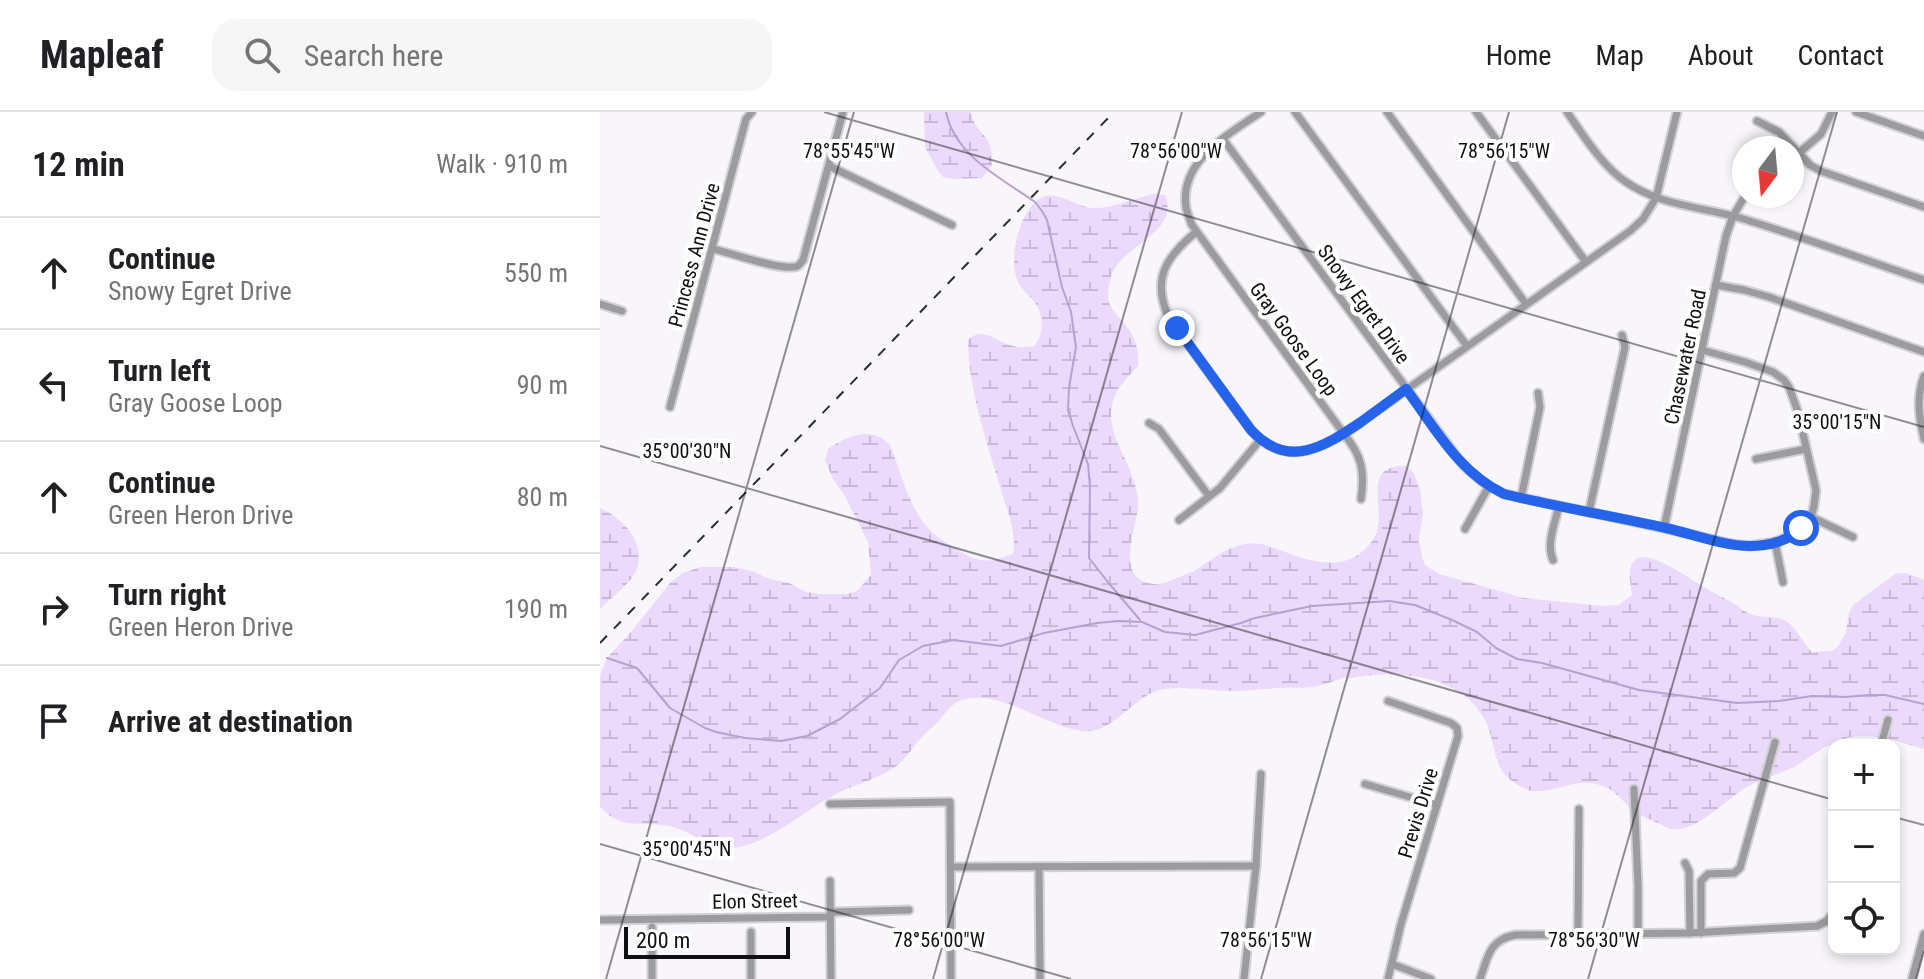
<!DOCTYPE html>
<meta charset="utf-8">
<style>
:root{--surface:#fff;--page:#f6f6f6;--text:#202124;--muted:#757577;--line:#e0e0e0}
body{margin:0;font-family:"Roboto Condensed",sans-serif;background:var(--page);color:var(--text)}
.controls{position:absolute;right:24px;bottom:24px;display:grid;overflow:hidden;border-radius:16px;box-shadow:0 4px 12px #0003}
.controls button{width:72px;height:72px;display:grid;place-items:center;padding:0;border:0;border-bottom:2px solid var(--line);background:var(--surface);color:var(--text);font:40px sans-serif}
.compass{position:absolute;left:1132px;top:24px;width:72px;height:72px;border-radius:50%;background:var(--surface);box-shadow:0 4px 12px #0003;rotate:196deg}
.scale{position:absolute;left:24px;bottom:20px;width:166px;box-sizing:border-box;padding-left:8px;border:4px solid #100f11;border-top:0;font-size:22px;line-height:28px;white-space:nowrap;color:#100f11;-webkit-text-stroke:6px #fff;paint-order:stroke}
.stop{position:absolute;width:24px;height:24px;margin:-18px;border:6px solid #2563eb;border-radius:50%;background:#fff}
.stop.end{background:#2563eb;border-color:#fff;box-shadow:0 2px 8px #0008}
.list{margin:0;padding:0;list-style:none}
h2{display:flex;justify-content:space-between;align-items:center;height:104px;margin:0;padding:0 32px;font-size:34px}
h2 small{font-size:26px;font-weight:400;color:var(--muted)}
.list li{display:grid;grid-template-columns:52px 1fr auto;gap:24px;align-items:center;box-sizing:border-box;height:112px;padding:0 32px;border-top:2px solid var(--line)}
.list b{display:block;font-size:30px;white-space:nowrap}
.list p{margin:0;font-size:26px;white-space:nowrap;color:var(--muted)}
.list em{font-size:26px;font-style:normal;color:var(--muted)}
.icon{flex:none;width:44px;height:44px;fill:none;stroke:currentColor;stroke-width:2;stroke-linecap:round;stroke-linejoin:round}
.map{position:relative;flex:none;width:1324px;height:867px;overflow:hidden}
header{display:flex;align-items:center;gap:48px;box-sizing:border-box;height:112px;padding:0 40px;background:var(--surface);border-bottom:2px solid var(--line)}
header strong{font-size:38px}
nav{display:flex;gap:44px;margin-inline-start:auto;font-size:28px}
.search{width:560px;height:72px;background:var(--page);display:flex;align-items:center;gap:20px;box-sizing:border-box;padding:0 28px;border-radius:24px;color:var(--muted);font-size:30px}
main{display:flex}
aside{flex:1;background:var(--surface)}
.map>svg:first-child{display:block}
.wetland{fill:url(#wetland-marsh)}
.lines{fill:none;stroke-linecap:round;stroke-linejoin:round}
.stream{stroke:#b9a0d0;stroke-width:2}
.minor-casing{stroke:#d3d0d6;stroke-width:11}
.minor{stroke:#9c9b9d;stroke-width:7}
.rail{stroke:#2d2c2e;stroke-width:2;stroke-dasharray:10 10;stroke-linecap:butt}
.route{stroke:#2563eb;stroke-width:10}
.ticks{fill:none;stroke:#100f11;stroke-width:2;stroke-opacity:0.45}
.labels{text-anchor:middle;stroke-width:8;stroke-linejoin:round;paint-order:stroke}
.street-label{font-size:20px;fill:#100f11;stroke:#fff}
.ticks-label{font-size:20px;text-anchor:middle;fill:#100f11;stroke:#fff;stroke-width:8;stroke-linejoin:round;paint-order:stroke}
</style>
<header>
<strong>Mapleaf</strong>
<div class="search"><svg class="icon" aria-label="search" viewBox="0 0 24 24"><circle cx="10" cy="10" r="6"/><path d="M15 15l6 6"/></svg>Search here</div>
<nav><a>Home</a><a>Map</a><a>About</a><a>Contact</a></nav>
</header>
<main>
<aside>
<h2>12 min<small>Walk · 910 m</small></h2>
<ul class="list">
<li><svg class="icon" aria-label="ahead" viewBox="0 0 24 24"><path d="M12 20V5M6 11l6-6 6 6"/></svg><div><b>Continue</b><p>Snowy Egret Drive</p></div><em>550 m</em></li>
<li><svg class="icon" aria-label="left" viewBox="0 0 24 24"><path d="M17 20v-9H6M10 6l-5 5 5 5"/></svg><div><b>Turn left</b><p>Gray Goose Loop</p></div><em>90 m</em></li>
<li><svg class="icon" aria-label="ahead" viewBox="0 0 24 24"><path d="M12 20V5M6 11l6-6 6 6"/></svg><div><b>Continue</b><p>Green Heron Drive</p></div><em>80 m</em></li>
<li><svg class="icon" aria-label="right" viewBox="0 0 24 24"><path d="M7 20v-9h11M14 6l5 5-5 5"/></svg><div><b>Turn right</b><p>Green Heron Drive</p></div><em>190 m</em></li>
<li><svg class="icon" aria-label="arrive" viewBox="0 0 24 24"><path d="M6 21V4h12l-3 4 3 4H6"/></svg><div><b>Arrive at destination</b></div></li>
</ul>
</aside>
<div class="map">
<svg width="1324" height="867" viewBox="0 0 1324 867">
<defs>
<pattern id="wetland-marsh" width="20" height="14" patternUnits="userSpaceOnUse" patternTransform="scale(2)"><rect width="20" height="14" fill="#ebdafb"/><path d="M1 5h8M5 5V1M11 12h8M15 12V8" fill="none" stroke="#c8bad6"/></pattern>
</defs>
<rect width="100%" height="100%" fill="#f8f5fb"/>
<g class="wetland">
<path d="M324,0H371C373,12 378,16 385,25C392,33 392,43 392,53L382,66L353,67L343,65L337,57L325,35Z"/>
<path d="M552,82L565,83C581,121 519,134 511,165C502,197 515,197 530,219C537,231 539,241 538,254C525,268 512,281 511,301C510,331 539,360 538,394C537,416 513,467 553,472C562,473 569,469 577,466C584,463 592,461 599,456C617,444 635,429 659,432C665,432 671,435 677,437C704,447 738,461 763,439C769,434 775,426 777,419C785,393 761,352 807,354L814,362L820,378L823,402L819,427L822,445L825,453L839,462L924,486L1003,494L1019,493L1032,483C1031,473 1026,456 1035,448C1047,437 1084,463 1096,470C1108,478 1121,484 1133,491C1138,494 1143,499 1148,501C1160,507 1173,503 1184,508C1197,514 1202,531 1212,540L1231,539L1238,535L1246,520L1249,501L1253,493L1295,462L1306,461L1324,468V637C1296,629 1264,617 1235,630C1221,636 1208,647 1194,655C1176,664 1155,668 1139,680C1120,693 1096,720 1071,717C1067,716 1064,714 1060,712C1051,708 1041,704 1033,698C1022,689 1015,677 1000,673C977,665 958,680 935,679C925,679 916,672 908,666C894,654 894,627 886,610C863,561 792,556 746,567V565C736,568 727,572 717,574C703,577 688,575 674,576C660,577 646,579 632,579C609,579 583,573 559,578C531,586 512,624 481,619C445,614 396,574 359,589C349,594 345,602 338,610C334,614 329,617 325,622C316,630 310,641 301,650C284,666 257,671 236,682C204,698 166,735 129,736C108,737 93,720 73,715C43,707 24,721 0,695V564L7,546L31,520L70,471L83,461L100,455H134L152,459L170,467L189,471L206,480L220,482H247L257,479L271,463L268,430L245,384L233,367L225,348L228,337C247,324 272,313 290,333C301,360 309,397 330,418C337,425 346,431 355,436C378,451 387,452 413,442C417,420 408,402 402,381C388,333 368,278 368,228C384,213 395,230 413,234C420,236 427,235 434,234C443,224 444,206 437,194C432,185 423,180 418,170C408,148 418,107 435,90C453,73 473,94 492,96C505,98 538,86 552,82Z"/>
<path d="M0,396C26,407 52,438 32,466C23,477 10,487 0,497Z"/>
</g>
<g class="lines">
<g class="stream">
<path d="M346,0C355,44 401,66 435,90L442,99L447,108L462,175L471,200L476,235L469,275L468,298L473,314L488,352L490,375L489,446L507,469L540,508"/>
<polyline points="7,546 37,556 70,596 105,616 116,620 145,626 181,629 207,624 240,607 280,576 299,548 323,534 353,528 401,534 444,521 497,511 518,509 542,510 565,520 595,523 641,511 655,506 712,494 789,489 815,493 852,508 877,520 896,536 917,547 942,551 1039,578 1137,591 1179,589 1212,584 1245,585 1270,583 1285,583 1324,592"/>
</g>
<g class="minor-casing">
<g id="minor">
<path d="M661,0C629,22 579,49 586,95C587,101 590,108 592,113L744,322L1030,119L1043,107L1056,86L1077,0"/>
<polyline points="695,0 867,234"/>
<polyline points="787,0 926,192"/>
<polyline points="876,0 986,150"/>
<path d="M967,0C984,24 1002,54 1026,70C1059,93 1100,95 1137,105C1200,124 1262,147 1324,168"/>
<polyline points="1256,0 1324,24"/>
<polyline points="1157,9 1179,20 1210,53 1221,59 1324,95"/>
<polyline points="623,27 863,353 884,371 904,382 1064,416 1132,432 1150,434 1175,430 1196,421 1211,405 1214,394 1216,378 1198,300 1189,275 1184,268 1173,260 1145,250 1102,238"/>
<polyline points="1192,47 1221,22 1232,0"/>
<polyline points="229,54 352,113"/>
<path d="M596,120C566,145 551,167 569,206L651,318C682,351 709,342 744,322C762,344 765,359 761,387"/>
<path d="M113,137C131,141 176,157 192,155C199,155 199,153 203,148L243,0"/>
<polyline points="1116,173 1144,178 1169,185 1324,240"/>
<polyline points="0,192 22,199"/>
<path d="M1324,264C1316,285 1319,305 1324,327"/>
<polyline points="70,295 146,7 152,0"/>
<polyline points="549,311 559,317 609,384"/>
<polyline points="1156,347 1206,337"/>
<polyline points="921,386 940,295 938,281"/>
<polyline points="989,400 1025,235 1022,223"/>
<polyline points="1211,405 1253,425"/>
<polyline points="579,408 620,376 660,328"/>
<polyline points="1064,416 1126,124 1133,104 1145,84"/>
<polyline points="865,417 889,374"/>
<polyline points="1175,430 1183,470"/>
<path d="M953,448C946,432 955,411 959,394"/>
<polyline points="788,589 851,611 857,616 858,624 801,812 788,867"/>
<polyline points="1281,633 1288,608"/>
<polyline points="765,672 837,693"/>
<polyline points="1034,677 1038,774 1038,822"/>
<polyline points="230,692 350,690 351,867"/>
<polyline points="1085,751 1089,759 1090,821"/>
<polyline points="351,755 656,754"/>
<polyline points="439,755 440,867"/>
<polyline points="230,769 231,867"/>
<polyline points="0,808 227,805 234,800 309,798"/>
<polyline points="52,815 52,867"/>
<polyline points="151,820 151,867"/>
<polyline points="1101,821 1101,769 1108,762 1134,761 1140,756 1175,630"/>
<polyline points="978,822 979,697"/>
<polyline points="792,852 831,867"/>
<polyline points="644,867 656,754 661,662"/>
<path d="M880,867C888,845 889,828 915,823L1090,821L1217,814L1227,809L1234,800"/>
<polyline points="1312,867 1324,822"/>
</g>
</g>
<use href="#minor" class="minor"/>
<polyline class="rail" points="0,531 514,0"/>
</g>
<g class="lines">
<path class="route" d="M577,216L651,318C688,358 724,335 761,310C776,299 791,288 806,277C835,316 859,361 904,382C958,395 1012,404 1066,416C1092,422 1124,434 1150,434C1168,434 1189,429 1201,416"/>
</g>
<path class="ticks" d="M224,0L1324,315M0,334L1234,688M1294,705L1324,713M0,732L471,867M6,867L254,0M333,867L582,0M661,867L909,0M988,867L1237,0M1316,867L1324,838"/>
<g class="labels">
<g class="street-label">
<text transform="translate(94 143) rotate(-75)" y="7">Princess Ann Drive</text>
<text transform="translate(764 192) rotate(54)" y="7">Snowy Egret Drive</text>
<text transform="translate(694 227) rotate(54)" y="7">Gray Goose Loop</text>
<text transform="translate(1085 245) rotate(-78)" y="7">Chasewater Road</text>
<text transform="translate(818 701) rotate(-73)" y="7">Previs Drive</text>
<text transform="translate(155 789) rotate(-1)" y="7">Elon Street</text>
</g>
</g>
<g class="ticks-label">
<text x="249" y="46">78°55'45"W</text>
<text x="576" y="46">78°56'00"W</text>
<text x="904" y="46">78°56'15"W</text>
<text x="1237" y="317">35°00'15"N</text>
<text x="87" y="346">35°00'30"N</text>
<text x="87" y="744">35°00'45"N</text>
<text x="339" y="835">78°56'00"W</text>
<text x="666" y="835">78°56'15"W</text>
<text x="994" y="835">78°56'30"W</text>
</g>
</svg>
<div class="controls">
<button>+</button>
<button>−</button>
<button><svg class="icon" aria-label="locate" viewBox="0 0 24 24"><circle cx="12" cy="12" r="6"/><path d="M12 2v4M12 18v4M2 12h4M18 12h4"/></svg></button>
</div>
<svg class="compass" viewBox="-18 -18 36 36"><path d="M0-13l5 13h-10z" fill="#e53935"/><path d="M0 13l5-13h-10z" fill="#757577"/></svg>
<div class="scale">200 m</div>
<div class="stop" style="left:1201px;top:416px"></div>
<div class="stop end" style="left:577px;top:216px"></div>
</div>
</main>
